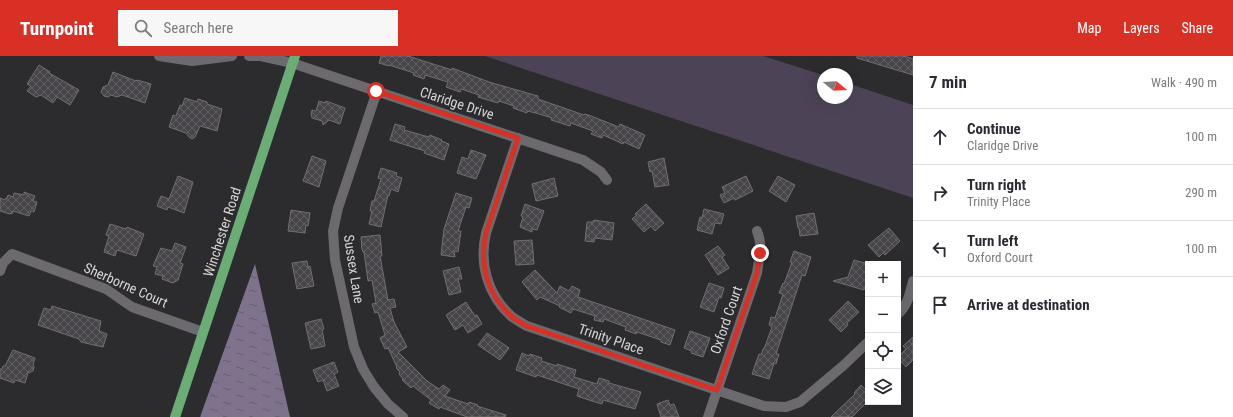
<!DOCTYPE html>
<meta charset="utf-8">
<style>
:root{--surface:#fff;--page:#f7f7f7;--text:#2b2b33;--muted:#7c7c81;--line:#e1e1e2;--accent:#d93025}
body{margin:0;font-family:"Roboto Condensed",sans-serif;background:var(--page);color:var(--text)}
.controls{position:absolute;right:12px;bottom:12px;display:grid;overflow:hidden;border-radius:0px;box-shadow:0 4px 16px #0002}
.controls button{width:36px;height:36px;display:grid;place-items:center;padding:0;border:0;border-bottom:1px solid var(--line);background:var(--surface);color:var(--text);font:20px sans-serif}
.compass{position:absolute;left:817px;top:12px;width:36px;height:36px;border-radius:50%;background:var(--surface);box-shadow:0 4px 16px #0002;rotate:108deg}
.stop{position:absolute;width:12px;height:12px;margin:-9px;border:3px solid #d93025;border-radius:50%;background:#fff}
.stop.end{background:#d93025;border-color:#fff;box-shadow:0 1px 4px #0008}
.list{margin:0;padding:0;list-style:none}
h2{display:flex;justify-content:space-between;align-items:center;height:52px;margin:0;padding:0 16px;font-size:17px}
h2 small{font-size:13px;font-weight:400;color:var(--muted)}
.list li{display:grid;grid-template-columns:26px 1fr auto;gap:12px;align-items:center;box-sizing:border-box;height:56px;padding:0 16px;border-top:1px solid var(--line)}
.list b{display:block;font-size:15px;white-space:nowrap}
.list p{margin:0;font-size:13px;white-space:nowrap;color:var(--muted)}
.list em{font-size:13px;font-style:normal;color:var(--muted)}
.icon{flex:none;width:22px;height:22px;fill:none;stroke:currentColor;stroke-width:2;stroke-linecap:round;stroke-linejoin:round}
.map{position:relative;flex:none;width:913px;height:361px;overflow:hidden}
header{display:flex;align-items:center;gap:24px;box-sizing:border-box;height:56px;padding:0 20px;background:var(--accent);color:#fff}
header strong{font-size:19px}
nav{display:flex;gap:22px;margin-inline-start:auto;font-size:14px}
.search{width:280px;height:36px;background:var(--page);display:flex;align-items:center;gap:10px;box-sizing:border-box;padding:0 14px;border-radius:0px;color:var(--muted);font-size:15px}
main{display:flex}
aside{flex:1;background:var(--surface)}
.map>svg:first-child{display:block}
.green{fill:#4c4357}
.water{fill:url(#water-ripples)}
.building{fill:url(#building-cross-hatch);stroke:#716f73}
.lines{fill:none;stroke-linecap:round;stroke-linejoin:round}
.minor{stroke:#6c6a6e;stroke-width:10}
.major{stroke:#6aad76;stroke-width:10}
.route{stroke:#d93025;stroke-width:5}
.labels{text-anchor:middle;stroke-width:3.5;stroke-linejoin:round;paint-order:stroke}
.street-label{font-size:14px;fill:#d5d4d6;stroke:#2c2b2e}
</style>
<header>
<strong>Turnpoint</strong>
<div class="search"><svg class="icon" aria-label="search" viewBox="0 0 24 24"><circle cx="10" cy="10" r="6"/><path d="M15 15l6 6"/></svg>Search here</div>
<nav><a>Map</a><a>Layers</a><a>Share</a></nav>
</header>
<main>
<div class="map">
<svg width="913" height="361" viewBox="0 0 913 361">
<defs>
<pattern id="water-ripples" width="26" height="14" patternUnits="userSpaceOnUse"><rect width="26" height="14" fill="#7f728c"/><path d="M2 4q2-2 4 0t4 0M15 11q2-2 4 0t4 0" fill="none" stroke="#665e6e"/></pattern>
<pattern id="building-cross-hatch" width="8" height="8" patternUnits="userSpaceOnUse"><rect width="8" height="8" fill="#474549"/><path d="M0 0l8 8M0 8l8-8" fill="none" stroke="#615f62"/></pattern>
</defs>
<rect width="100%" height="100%" fill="#2c2b2e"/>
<polygon class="green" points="485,0 763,0 823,19 823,42 847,42 847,27 913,49 913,142"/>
<polygon class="water" points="255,208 290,361 200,361"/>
<g class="building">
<polygon points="381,0 408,0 452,14 452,12 489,26 538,40 538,43 584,59 585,58 591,60 619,71 620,68 645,79 639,93 624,86 623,88 603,79 602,82 591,78 593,75 571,67 570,70 551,64 552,62 536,57 527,55 527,57 513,52 514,50 499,45 498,47 478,41 479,39 461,33 460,36 446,31 448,26 425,19 424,23 413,19 414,17 389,9 389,10 379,7"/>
<polygon points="857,0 905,0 913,3 913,19 857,2"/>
<polygon points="39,9 50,16 49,17 79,34 70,49 57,41 53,47 41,39 36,41 27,35 31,30 27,28"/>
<polygon points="113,16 136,25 137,24 151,28 145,47 122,39 117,41 111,39 108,41 104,40 101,36 103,31 108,29"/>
<polygon points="185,42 197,46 198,43 207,46 207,48 222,53 217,75 200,70 195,81 192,83 189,81 186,77 169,71 173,59 176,60 180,49 182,50"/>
<polygon points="319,45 325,47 326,45 345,52 340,68 329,64 323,69 322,65 312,62 311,58 312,54 316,55"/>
<polygon points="395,68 405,71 404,74 429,81 430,79 442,84 441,85 449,88 444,104 424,97 425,95 390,84"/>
<polygon points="471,94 486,99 476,123 457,117 462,101 468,103"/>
<polygon points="312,100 326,105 319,131 303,125"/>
<polygon points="664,102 669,129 655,131 652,115 650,116 648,106"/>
<polygon points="381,112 397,117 396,120 402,122 398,136 391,133 389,140 388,139 381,171 369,168 372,155 370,155 372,145 374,145 381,123 378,122"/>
<polygon points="178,120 193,126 184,157 168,151 167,154 157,150 161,140 169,143"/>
<polygon points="746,120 753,135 735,144 734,142 724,147 720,139 725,137 722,131"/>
<polygon points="778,120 795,129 786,146 769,135"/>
<polygon points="554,122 558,140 536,145 532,128"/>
<polygon points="24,136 35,140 33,145 37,146 34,156 31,155 29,160 13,155 12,158 10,157 10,158 0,155 0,142 5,144 6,142 7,142 8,139 13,141 14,137 24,139"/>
<polygon points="456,137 472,142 469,152 466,151 458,175 461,175 458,196 454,195 455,201 441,199 444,173"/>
<polygon points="525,148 544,155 537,174 532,173 532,176 520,171 523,161 521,160"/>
<polygon points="646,148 664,167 655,175 651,170 644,176 632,163 637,159 635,158"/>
<polygon points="704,153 724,158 721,168 715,167 712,178 697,174 700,161 702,162"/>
<polygon points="291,154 310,157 308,170 306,169 305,177 288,175"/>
<polygon points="814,157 818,178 800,180 799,172 798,172 796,160"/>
<polygon points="594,164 614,167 612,184 595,182 594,186 585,185 587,166 593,166"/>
<polygon points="110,168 126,173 127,171 144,178 136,200 117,194 115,200 104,196 109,180 106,179"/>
<polygon points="889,172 900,185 885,199 883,197 879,201 868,189"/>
<polygon points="380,179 382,200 380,200 388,244 394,243 396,251 390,252 394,266 407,291 398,296 427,325 439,333 443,329 450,334 445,340 468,348 469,346 478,349 477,350 506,359 505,361 467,361 440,351 439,353 429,347 431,344 413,330 411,332 402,324 403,323 399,318 400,316 396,312 397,311 388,292 385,293 380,282 385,279 378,256 375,257 372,248 376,247 372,224 368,225 364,196 363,196 362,193 361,181"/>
<polygon points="532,184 534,208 516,209 514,185"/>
<polygon points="175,187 186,191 180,207 183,208 178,224 173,227 162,223 163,220 155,218 157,211 153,210 161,192 172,195"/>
<polygon points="718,190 725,199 722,201 729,212 718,219 705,199"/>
<polygon points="794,195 811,201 805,220 802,219 776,298 779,298 776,308 774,307 769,323 752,318 759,298 761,299 763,293 764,293 772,271 769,269 771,261 775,262 783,238 779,237 783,227 784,228 792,206 790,206"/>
<polygon points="854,204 868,208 868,220 864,234 833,225 848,221"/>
<polygon points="307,205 308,211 310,210 314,230 297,233 292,207"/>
<polygon points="459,211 462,223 458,223 461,236 449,239 443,215"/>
<polygon points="535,214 557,237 560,230 569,235 572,230 580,234 578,241 675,274 670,289 661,286 661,284 637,276 636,278 625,274 626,271 604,263 603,266 594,264 595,260 573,253 571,257 559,251 560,250 540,241 537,244 522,226"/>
<polygon points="709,227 724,232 721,242 719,241 714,256 700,251"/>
<polygon points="848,245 859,256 847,267 848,269 841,276 829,264"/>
<polygon points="466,246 475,260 477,259 482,268 468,277 463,269 455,274 446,259"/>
<polygon points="52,250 101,265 99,275 107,278 103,291 81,286 79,283 38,269 44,252 51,254"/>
<polygon points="321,263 324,273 322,274 325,290 311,293 305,267"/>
<polygon points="690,275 710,282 703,301 691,297 692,295 684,292"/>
<polygon points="487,277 509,292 500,304 478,289"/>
<polygon points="913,281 913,304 906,311 898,302 898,301 906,293 903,290"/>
<polygon points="13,294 35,302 33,309 34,311 33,315 28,317 25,327 15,324 14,327 0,322 0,313 2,313 3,310 5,310"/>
<polygon points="522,297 529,300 530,298 542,302 541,305 557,310 557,308 576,314 574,321 597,328 599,322 609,325 609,327 641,336 635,353 603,344 602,348 592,345 577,340 579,333 537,319 536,321 516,314"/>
<polygon points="334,306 338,316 334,318 339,330 327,335 323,324 318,326 313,314"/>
<polygon points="861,329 868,336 868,345 852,361 831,361 855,338 854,337"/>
<polygon points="668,344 670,349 674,348 679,361 661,361 657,348"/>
</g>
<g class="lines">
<g class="minor">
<polyline points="159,0 192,5 232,0"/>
<polyline points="249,0 261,0 292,7 583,104 601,116 607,124"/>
<polyline points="377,35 338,152 333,175 335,204 354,291 363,313 374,331 388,348 403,361"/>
<path d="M518,82L486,177C479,207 487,238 511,260C516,264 522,267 527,270L764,350L786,351L800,346L844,309L868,286"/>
<polyline points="0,215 3,207 12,198 106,233 132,251 203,276"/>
<path d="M898,258C908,249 910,237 913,225"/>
<path d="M708,361L757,217C759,202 763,189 757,175"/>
</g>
<polyline class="major" points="175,361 295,0"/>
</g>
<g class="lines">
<path class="route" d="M376,35L518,82L486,177C479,208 487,238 511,260C516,264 522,267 527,270L717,334L757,217L760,197"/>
</g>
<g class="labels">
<g class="street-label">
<text transform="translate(457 47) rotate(18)" y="5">Claridge Drive</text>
<text transform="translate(222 176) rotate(-72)" y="5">Winchester Road</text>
<text transform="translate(354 213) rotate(81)" y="5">Sussex Lane</text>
<text transform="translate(126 229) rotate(24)" y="5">Sherborne Court</text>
<text transform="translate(726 264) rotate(-71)" y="5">Oxford Court</text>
<text transform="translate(611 283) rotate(19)" y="5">Trinity Place</text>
</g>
</g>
</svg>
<div class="controls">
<button>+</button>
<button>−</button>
<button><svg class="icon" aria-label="locate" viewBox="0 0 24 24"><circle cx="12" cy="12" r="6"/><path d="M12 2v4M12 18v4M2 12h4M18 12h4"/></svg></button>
<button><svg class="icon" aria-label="layers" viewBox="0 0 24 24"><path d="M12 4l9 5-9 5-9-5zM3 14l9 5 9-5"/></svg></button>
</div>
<svg class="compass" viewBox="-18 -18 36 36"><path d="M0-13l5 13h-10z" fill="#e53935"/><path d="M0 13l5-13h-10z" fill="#7c7c81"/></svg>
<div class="stop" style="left:376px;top:35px"></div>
<div class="stop end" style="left:760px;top:197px"></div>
</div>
<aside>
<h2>7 min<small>Walk · 490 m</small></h2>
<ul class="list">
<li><svg class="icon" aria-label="ahead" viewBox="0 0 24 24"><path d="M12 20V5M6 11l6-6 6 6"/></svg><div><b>Continue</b><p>Claridge Drive</p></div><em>100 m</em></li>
<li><svg class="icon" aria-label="right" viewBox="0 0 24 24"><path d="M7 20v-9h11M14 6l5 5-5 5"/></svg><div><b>Turn right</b><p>Trinity Place</p></div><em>290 m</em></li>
<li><svg class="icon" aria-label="left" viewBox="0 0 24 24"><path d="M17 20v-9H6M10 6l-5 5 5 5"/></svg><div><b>Turn left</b><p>Oxford Court</p></div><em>100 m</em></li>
<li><svg class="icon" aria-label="arrive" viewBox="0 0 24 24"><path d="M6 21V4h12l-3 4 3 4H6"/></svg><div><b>Arrive at destination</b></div></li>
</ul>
</aside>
</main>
